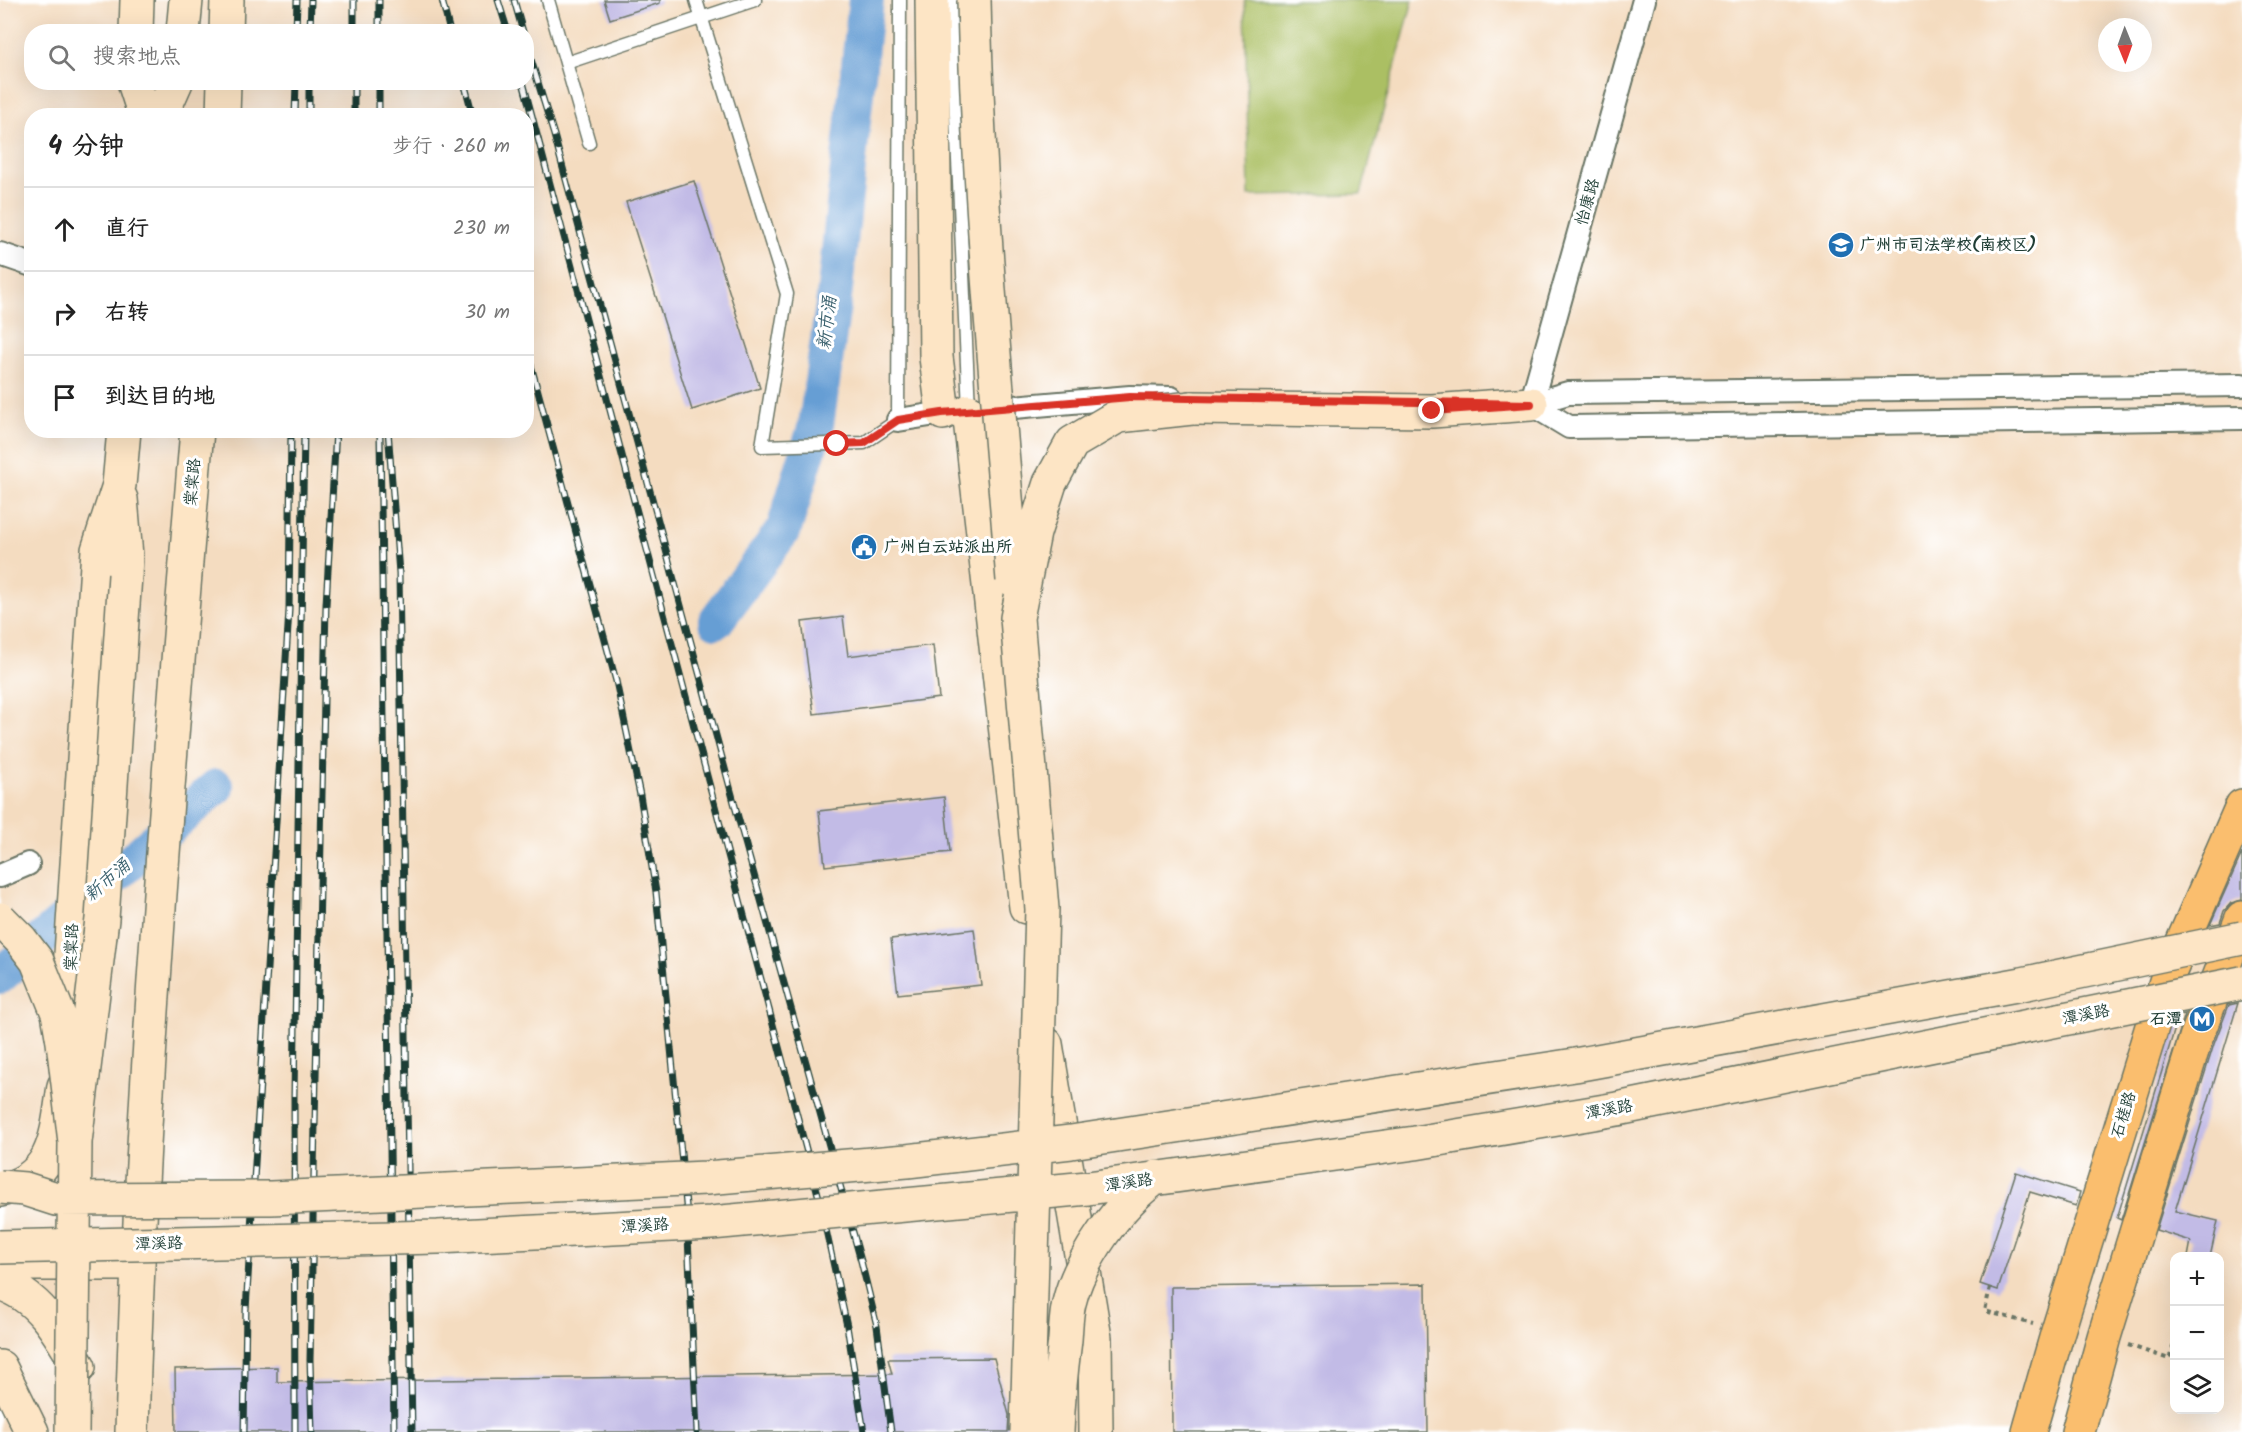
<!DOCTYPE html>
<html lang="zh">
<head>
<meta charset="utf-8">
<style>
	:root { --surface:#fff; --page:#f6f6f6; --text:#222; --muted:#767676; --line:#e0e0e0 }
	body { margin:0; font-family:Kalam,"LXGW WenKai TC",sans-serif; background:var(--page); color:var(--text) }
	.controls { position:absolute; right:18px; bottom:18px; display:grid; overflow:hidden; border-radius:12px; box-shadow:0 6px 24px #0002 }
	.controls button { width:54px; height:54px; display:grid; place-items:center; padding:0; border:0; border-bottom:2px solid var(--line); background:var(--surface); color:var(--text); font:30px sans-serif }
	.compass { position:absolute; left:2098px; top:18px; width:54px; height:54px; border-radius:50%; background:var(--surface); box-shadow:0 6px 24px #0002; rotate:179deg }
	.stop { position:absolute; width:18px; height:18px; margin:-14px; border:4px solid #d93025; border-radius:50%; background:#fff }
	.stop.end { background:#d93025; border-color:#fff; box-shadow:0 2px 6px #0008 }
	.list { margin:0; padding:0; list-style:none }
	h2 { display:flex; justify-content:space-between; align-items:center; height:78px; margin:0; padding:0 24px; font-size:26px }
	h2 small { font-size:20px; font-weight:400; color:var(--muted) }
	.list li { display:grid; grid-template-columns:39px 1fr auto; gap:18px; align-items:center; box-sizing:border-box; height:84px; padding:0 24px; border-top:2px solid var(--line) }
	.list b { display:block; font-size:22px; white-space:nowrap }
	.list em { font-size:20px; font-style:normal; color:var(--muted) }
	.icon { flex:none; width:33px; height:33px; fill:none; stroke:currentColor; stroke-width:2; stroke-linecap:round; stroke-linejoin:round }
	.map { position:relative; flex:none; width:2242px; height:1432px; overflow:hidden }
	.search { position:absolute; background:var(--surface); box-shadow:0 6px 24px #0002; left:24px; top:24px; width:510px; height:66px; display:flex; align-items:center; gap:15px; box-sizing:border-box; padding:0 21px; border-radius:24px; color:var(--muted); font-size:22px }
	.panel { position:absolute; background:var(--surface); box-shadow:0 6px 24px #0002; left:24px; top:108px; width:510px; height:330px; border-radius:24px }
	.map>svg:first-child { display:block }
	.green { fill:#abbf63; stroke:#657e4c; stroke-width:1.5 }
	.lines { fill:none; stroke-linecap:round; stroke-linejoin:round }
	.river { stroke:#669ed4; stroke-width:36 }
	.building { fill:#c2bbe6 }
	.lane-casing { stroke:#6a7565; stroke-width:15 }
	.street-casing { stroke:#6a7565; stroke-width:26 }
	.secondary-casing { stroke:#6a7565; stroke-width:36 }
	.primary-casing { stroke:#6a7565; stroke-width:36 }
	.path { stroke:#6a7565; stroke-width:4; stroke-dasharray:4.5 4.5; stroke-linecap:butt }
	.lane { stroke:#fff; stroke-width:12 }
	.street { stroke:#fff; stroke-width:22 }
	.secondary { stroke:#fde5c5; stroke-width:33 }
	.primary { stroke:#fabe6e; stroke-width:33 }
	.rail-casing { stroke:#1f3d34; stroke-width:7 }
	.rail { stroke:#fff; stroke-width:4.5; stroke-dasharray:14; stroke-linecap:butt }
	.secondary-bridge-casing { stroke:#6a7565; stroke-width:36; stroke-linecap:butt }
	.secondary-bridge { stroke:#fde5c5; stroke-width:33 }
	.route { stroke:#d93025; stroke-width:8 }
	.labels { text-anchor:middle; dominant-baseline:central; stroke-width:6; stroke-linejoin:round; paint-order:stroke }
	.street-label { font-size:16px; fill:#1f3d34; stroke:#fff }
	.poi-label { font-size:16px; font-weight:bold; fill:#1f3d34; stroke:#fff; text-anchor:start }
	.water-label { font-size:18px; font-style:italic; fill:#385f6c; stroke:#fff }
</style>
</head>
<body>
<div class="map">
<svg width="2242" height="1432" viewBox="0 0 2242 1432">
	<rect width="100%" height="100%" fill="#fff"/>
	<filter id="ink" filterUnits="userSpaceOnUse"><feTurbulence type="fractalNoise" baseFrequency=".0167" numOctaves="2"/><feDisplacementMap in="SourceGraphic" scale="12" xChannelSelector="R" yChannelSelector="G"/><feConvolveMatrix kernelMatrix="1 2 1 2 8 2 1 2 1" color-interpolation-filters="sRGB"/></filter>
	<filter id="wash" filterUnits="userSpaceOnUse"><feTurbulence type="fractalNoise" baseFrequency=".008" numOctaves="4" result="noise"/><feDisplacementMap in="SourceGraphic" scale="24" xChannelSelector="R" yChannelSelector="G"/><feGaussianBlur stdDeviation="1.35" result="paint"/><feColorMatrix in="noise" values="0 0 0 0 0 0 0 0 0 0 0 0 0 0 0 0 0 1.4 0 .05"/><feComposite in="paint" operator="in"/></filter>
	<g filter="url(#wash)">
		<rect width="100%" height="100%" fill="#f4dcc0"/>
		<!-- green -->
		<path class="green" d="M 1245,0 L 1413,0 L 1361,194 L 1249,196 Z"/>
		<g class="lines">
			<!-- river -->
			<path class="river" d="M 716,621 L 784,529 L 816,425 L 834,298 L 866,0
				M 0,976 L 216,787"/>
		</g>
		<g id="blocks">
			<!-- building -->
			<path class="building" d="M 604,0 L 660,0 L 660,3 L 610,19 Z
				M 694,181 L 760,388 L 692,410 L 626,202 Z
				M 843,617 L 848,656 L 933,645 L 939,698 L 814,714 L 802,622 Z
				M 944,797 L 950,852 L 825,866 L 819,811 Z
				M 2242,853 L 2242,900 L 2231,903 L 2224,911 L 2220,923 L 2210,925 Z
				M 974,929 L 981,985 L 898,994 L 891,939 Z
				M 2238,1003 L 2175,1211 L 2218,1221 L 2210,1257 L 2188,1257 L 2191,1241 L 2156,1230 L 2214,1044 L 2229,1005 Z
				M 2185,1014 L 2121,1220 L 2117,1218 L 2179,1015 Z
				M 2016,1172 L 2080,1192 L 2076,1206 L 2030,1192 L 1998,1290 L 1980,1284 Z
				M 1426,1284 L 1428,1432 L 1172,1432 L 1171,1287 Z
				M 994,1358 L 1009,1415 L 1008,1432 L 176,1432 L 175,1369 L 277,1367 L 277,1382 L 892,1374 L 888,1359 Z"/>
		</g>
	</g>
	<g filter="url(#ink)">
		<use href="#blocks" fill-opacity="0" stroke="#6a7565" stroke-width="1.5"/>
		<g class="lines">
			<defs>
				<path id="lane" d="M 548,0 L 589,143
					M 696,0 L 787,294 L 762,446 L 864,443 L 898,420 L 900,0
					M 951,0 L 969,410
					M 566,63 L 755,0"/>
				<path id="street" d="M 0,254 L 32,265
					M 1516,403 L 1531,404 L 1568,393 L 2242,385
					M 1531,404 L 1569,427 L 2242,418
					M 1531,404 L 1644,0
					M 898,420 L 943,413 L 1130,397 L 1171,398
					M 0,876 L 28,864"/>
				<path id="secondary" d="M 932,0 L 936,357 L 943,413
					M 136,32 L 137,0
					M 183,32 L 186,0
					M 226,32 L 227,0
					M 134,82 L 145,116
					M 161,116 L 176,82
					M 223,116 L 224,82
					M 1192,408 L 1432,411 L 1531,404
					M 969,411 L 1026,907
					M 121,499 L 126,556 L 125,575
					M 1046,1044 L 1095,1338 L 1096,1432
					M 76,1051 L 70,969 L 98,550 L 119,485 L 124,430
					M 0,1190 C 56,1179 57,1133 64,1086
					M 0,1264 L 137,1264
					M 0,1284 C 39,1295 60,1334 79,1367
					M 0,1367 L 32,1432
					M 132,1432 C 141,1098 169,764 197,430"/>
				<path id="primary" d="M 2029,1432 L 2058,1331 L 2167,978 L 2242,806
					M 2078,1432 L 2104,1337 L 2196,1038 L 2242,918"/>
			</defs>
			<!-- lane casing -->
			<use href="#lane" class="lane-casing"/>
			<!-- street casing -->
			<use href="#street" class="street-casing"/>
			<!-- secondary casing -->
			<use href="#secondary" class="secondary-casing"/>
			<!-- primary casing -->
			<use href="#primary" class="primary-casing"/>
			<!-- path -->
			<path class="path" d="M 1990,1287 L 1985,1311 L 2033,1324
				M 2128,1345 L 2169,1359 L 2174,1344"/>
			<!-- lane -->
			<use href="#lane" class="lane"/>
			<!-- street -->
			<use href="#street" class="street"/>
			<!-- secondary -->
			<use href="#secondary" class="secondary"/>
			<!-- primary -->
			<use href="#primary" class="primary"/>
			<defs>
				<path id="rail" d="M 354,0 L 354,32
					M 442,0 L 450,32
					M 498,0 L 508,32
					M 514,0 L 523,32
					M 296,32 L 297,0
					M 310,32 L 311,0
					M 379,32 L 379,0
					M 526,43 L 554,135 L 738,817 L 861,1261 L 877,1326 L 891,1432
					M 354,82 L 354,116
					M 464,82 L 473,116
					M 523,82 L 819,1198 L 847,1326 L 864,1432
					M 295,116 L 296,82
					M 309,116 L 309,82
					M 379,116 L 379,82
					M 526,347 L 616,681 L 640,795 L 656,892 L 687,1215 L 697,1432
					M 388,430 L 399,573 L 412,1432
					M 380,436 L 394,1432
					M 244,1432 L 246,1310 L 289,610 L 291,430
					M 295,1432 L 294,1097 L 304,430
					M 312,1432 L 310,1360 L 326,605 L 336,430"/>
			</defs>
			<!-- rail casing -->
			<use href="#rail" class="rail-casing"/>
			<!-- rail -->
			<use href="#rail" class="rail"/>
			<defs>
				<path id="secondary-bridge" d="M 974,0 C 978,194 997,387 1013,580
					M 0,919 L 21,940 L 37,961 L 58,1013 L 63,1042 L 75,1142 L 72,1432
					M 75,1142 L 102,919 L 125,575
					M 0,1187 L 25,1189 L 56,1199 L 271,1198 L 706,1178 L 907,1161 L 1071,1142 L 1575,1065 L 2022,984 L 2242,938
					M 0,1247 L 438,1237 L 711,1223 L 1088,1188 L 1415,1143 L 1617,1109 L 2242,983
					M 1027,1432 L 1042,909 L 1017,618 L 1034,533 L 1050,483 L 1072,443 L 1118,416 L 1192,408
					M 1057,1432 C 1058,1401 1061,1371 1065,1340 C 1066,1328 1066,1315 1069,1303 C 1079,1260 1120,1202 1157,1177"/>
			</defs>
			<!-- secondary-bridge casing -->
			<use href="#secondary-bridge" class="secondary-bridge-casing"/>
			<!-- secondary-bridge -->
			<use href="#secondary-bridge" class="secondary-bridge"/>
		</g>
	</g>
	<g class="lines" filter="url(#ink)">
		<!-- route -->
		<path class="route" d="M 837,444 L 864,443 L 898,420 L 942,413 L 1130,397 L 1531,404 L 1432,411"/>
	</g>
	<!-- icons -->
	<defs>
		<symbol id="school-disc" viewBox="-11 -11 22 22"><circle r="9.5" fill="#1f6fb2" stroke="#fff"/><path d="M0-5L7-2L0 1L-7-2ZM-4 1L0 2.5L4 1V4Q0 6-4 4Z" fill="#fff"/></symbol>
		<symbol id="civic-disc" viewBox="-11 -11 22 22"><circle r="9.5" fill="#1f6fb2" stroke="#fff"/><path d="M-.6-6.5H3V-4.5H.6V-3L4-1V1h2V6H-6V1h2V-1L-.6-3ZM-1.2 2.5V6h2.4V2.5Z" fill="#fff"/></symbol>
		<symbol id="metro-disc" viewBox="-11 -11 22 22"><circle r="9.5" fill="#1f6fb2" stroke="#fff"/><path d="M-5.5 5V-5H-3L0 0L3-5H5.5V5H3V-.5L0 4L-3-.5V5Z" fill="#fff"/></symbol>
	</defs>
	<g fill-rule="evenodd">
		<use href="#school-disc" x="1826" y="230" width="30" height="30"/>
		<use href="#civic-disc" x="849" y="532" width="30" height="30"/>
		<use href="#metro-disc" x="2187" y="1004" width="30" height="30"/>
	</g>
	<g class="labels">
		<!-- street labels -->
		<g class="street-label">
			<text transform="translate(1588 202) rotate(-74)">怡康路</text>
			<text transform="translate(193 482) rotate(-85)">棠棠路</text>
			<text transform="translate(72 947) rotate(-88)">棠棠路</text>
			<text transform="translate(2086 1015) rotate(-11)">潭溪路</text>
			<text transform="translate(1609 1110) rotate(-10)">潭溪路</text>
			<text transform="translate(2124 1115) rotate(-73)">石槎路</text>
			<text transform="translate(1129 1183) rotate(-8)">潭溪路</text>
			<text transform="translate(645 1226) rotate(-3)">潭溪路</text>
			<text transform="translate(159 1244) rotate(-1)">潭溪路</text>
		</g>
		<!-- poi labels -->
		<g class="poi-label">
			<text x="1860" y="245">广州市司法学校(南校区)</text>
			<text x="884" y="547">广州白云站派出所</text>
			<text x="2182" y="1019" text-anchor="end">石潭</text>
		</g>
		<!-- water labels -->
		<g class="water-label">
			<text transform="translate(828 323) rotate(-83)">新市涌</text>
			<text transform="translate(108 881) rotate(-41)">新市涌</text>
		</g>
	</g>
</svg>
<div class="controls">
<button>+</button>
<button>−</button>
<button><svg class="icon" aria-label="layers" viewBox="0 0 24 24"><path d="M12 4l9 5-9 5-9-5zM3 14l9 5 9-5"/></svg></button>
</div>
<svg class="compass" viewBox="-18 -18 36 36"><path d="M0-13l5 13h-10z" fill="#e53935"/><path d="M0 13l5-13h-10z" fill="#767676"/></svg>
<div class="stop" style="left:837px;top:444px"></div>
<div class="stop end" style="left:1432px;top:411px"></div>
<div class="search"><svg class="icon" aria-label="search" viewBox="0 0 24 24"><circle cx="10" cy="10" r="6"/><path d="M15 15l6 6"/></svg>搜索地点</div>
<section class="panel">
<h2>4 分钟<small>步行 · 260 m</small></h2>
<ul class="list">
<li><svg class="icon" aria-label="ahead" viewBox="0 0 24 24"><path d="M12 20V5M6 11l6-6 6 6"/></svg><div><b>直行</b></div><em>230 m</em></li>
<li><svg class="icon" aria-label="right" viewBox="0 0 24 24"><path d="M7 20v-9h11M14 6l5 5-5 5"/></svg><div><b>右转</b></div><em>30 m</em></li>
<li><svg class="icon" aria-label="arrive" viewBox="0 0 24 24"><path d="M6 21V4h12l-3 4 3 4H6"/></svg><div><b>到达目的地</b></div></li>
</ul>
</section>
</div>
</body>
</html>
